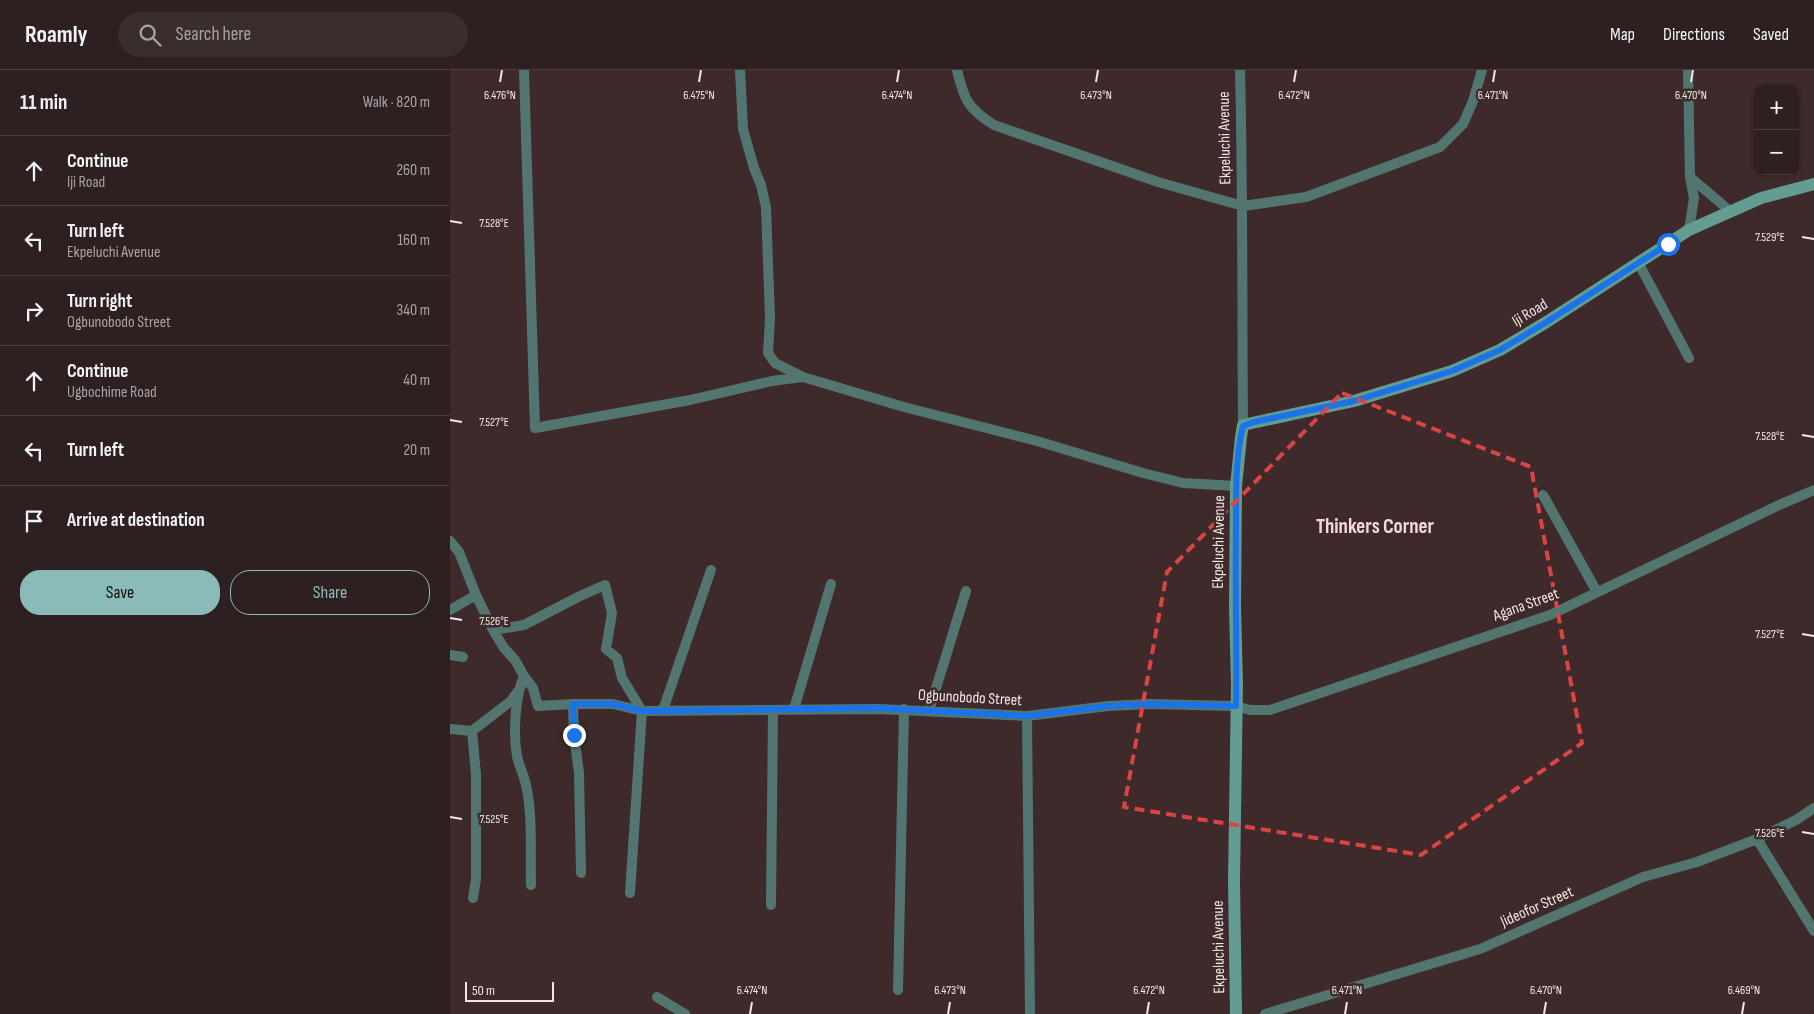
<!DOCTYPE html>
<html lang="en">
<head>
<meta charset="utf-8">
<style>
	:root { --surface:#2e2020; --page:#3a2d2d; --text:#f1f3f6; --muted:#a7a3a5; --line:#493e3e; --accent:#8bbbb9 }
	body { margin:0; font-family:"Sofia Sans Condensed",sans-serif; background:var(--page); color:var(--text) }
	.controls { position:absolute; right:15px; top:15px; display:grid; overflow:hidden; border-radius:10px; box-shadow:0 1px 4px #0004 }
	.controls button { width:45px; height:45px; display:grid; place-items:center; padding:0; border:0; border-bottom:1px solid var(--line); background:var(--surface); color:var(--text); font:25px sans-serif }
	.scale { position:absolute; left:15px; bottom:12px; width:89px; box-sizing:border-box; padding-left:5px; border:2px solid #f3e5e5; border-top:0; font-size:14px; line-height:18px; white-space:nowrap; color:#f3e5e5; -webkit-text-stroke:4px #3e2a2a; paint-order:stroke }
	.stop { position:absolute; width:15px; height:15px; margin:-11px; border:4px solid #1a73e8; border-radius:50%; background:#fff }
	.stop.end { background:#1a73e8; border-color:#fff; box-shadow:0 1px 5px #0008 }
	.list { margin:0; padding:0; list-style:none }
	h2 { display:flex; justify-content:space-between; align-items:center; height:65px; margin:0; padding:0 20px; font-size:21px }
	h2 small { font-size:16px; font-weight:400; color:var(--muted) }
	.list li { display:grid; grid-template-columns:32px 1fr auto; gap:15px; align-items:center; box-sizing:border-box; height:70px; padding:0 20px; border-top:1px solid var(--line) }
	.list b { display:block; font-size:19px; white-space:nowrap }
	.list p { margin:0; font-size:16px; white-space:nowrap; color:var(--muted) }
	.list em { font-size:16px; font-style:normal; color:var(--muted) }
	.actions { display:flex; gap:10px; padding:15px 20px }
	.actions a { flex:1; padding:11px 0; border:1px solid var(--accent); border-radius:20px; text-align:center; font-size:18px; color:var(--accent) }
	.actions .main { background:var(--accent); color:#111 }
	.icon { flex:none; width:28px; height:28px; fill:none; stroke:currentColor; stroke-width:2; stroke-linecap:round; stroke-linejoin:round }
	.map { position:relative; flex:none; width:1364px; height:944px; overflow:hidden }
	header { display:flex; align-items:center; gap:30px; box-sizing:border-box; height:70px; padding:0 25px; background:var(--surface); border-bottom:1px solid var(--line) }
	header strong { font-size:24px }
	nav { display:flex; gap:28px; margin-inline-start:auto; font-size:18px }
	.search { width:350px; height:45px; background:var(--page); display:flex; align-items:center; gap:12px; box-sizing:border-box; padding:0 18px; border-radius:28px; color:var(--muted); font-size:19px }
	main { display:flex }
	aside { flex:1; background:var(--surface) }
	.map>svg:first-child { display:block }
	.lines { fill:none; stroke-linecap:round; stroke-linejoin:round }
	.street { stroke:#52766f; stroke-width:10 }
	.secondary { stroke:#629c92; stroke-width:12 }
	.route { stroke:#1a73e8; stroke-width:6 }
	.marked { fill:none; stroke:#da4444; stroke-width:4; stroke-dasharray:10 6; stroke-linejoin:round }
	.ticks { fill:none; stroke:#f3e5e5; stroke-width:2 }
	.labels { text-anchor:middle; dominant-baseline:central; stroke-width:5; stroke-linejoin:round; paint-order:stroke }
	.street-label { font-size:16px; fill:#f3e5e5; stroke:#3e2a2a }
	.district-label { font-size:21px; font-weight:bold; fill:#f3d8d7; stroke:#3e2a2a }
	.ticks-label { font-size:12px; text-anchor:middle; fill:#f3e5e5; stroke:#3e2a2a; stroke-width:5; stroke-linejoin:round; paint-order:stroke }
</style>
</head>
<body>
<header>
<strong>Roamly</strong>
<div class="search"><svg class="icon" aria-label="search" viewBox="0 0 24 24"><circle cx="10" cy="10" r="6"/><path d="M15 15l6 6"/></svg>Search here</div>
<nav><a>Map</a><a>Directions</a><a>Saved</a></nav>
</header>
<main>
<aside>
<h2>11 min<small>Walk · 820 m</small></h2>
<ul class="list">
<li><svg class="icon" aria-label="ahead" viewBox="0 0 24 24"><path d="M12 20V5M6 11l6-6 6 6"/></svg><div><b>Continue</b><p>Iji Road</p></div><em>260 m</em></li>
<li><svg class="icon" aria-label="left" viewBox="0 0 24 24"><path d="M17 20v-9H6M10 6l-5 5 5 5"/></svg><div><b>Turn left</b><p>Ekpeluchi Avenue</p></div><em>160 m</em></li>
<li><svg class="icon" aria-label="right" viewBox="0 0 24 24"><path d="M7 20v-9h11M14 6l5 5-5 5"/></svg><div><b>Turn right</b><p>Ogbunobodo Street</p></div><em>340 m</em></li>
<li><svg class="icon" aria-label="ahead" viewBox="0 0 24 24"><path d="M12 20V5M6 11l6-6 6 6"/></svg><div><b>Continue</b><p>Ugbochime Road</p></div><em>40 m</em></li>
<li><svg class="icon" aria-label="left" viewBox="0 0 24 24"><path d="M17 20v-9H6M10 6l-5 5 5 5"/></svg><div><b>Turn left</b></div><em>20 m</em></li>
<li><svg class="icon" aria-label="arrive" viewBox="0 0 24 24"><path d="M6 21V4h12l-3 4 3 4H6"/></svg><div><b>Arrive at destination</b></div></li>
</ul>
<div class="actions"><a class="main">Save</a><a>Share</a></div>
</aside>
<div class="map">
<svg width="1364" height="944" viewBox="0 0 1364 944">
	<rect width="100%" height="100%" fill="#3e2a2a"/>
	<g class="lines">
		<!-- street -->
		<path class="street" d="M 74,0 L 85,358 L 240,330 L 322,311 L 352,307
			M 290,0 L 293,59 L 304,98 L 311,115 L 316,137 L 320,249 L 318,283 L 325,293 L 353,307 L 454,337 L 587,371 L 693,403 L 733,413 L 786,416
			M 507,0 C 514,29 517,38 544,55 L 708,112 L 793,136 L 856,127 L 990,77 L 1013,54 L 1023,31 L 1032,0
			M 790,0 C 793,119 792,237 793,355
			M 1238,0 L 1240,107 L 1244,128 L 1239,160
			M 1240,107 L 1280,141
			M 1189,194 L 1239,288
			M 1093,425 L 1147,522
			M 0,471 L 9,482 L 26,525 L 43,560 L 54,578 L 65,590 L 74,606 L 83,618 L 88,636 L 123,634 L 163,634 L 192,641 L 428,639 L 577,646 L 658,636 L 699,634 L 786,636 L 800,640 L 820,640 L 1100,545 L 1327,436 L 1364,420
			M 0,540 L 26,525
			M 43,560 L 74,555 L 130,526 L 155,515 L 162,543 L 156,579 L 167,588 L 172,608 L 192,641 L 180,823
			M 0,585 L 13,587
			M 74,606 C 65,626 63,664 67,686 C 69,696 74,705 76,715 C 83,746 80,783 81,815
			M 123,634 L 124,665 L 129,703 L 131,803
			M 344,639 L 381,514
			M 213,640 L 261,500
			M 479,641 L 516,521
			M 577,646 L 580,944
			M 0,659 L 22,661
			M 22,661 L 26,705 L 26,809 L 23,828
			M 22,661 L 61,631 L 68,621
			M 1307,769 L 1364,861
			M 321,835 L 323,641
			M 448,920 L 454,639
			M 207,927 L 235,944
			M 815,944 L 1030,879 L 1193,807 L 1247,792 L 1307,769 L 1346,750 L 1364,738"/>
		<!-- secondary -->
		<path class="secondary" d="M 786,944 L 784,811 L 787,614 L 785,537 L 786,416 L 791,367 L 793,355 L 904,331 L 1002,301 L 1050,280 L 1095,253 L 1239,160 L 1311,128 L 1364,114"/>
	</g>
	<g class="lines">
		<!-- route -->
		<path class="route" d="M 124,665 L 123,634 L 163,634 L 192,641 L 428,638 L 577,646 L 658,636 L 699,634 L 786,636 C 787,577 785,518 786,459 C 786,425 785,389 793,356 L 804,352 L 904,331 L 1002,301 L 1050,280 L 1095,253 L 1218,174"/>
	</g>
	<!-- marked area -->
	<path class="marked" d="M 892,323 L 1081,397 L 1132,673 L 971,785 L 674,737 L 717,502 Z"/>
	<!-- ticks -->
	<path class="ticks" d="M 50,12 L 52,0M 249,12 L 251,0M 447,12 L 449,0M 646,12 L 648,0M 844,12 L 846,0M 1043,12 L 1045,0M 1241,12 L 1243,0M 0,151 L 12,153M 1352,167 L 1364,169M 0,350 L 12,352M 1352,365 L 1364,367M 0,548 L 12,550M 1352,564 L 1364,566M 0,747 L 12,749M 1352,762 L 1364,764M 300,944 L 302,932M 498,944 L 500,932M 697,944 L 699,932M 895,944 L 897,932M 1094,944 L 1096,932M 1292,944 L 1294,932"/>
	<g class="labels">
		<!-- street labels -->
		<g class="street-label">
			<text transform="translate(775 68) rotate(-91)">Ekpeluchi Avenue</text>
			<text transform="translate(1080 243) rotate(-31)">Iji Road</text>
			<text transform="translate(769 472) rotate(-89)">Ekpeluchi Avenue</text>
			<text transform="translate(1076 535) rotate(-20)">Agana Street</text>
			<text transform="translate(520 628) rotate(3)">Ogbunobodo Street</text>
			<text transform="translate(1087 837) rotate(-24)">Jideofor Street</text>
			<text transform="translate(769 877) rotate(-91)">Ekpeluchi Avenue</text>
		</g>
		<!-- district labels -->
		<g class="district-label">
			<text x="925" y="456">Thinkers Corner</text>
		</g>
	</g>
	<g class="ticks-label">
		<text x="50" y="29">6.476°N</text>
		<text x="249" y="29">6.475°N</text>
		<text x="447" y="29">6.474°N</text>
		<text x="646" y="29">6.473°N</text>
		<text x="844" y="29">6.472°N</text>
		<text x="1043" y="29">6.471°N</text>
		<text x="1241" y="29">6.470°N</text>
		<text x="44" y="157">7.528°E</text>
		<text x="1320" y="171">7.529°E</text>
		<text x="44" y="356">7.527°E</text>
		<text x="1320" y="370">7.528°E</text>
		<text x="44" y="555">7.526°E</text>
		<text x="1320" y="568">7.527°E</text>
		<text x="44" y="753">7.525°E</text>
		<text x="1320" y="767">7.526°E</text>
		<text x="302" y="924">6.474°N</text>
		<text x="500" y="924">6.473°N</text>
		<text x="699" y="924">6.472°N</text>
		<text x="897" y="924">6.471°N</text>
		<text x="1096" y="924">6.470°N</text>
		<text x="1294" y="924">6.469°N</text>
	</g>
</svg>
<div class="controls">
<button>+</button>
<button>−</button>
</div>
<div class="scale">50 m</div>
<div class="stop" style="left:1218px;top:174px"></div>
<div class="stop end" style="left:124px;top:665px"></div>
</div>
</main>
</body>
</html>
